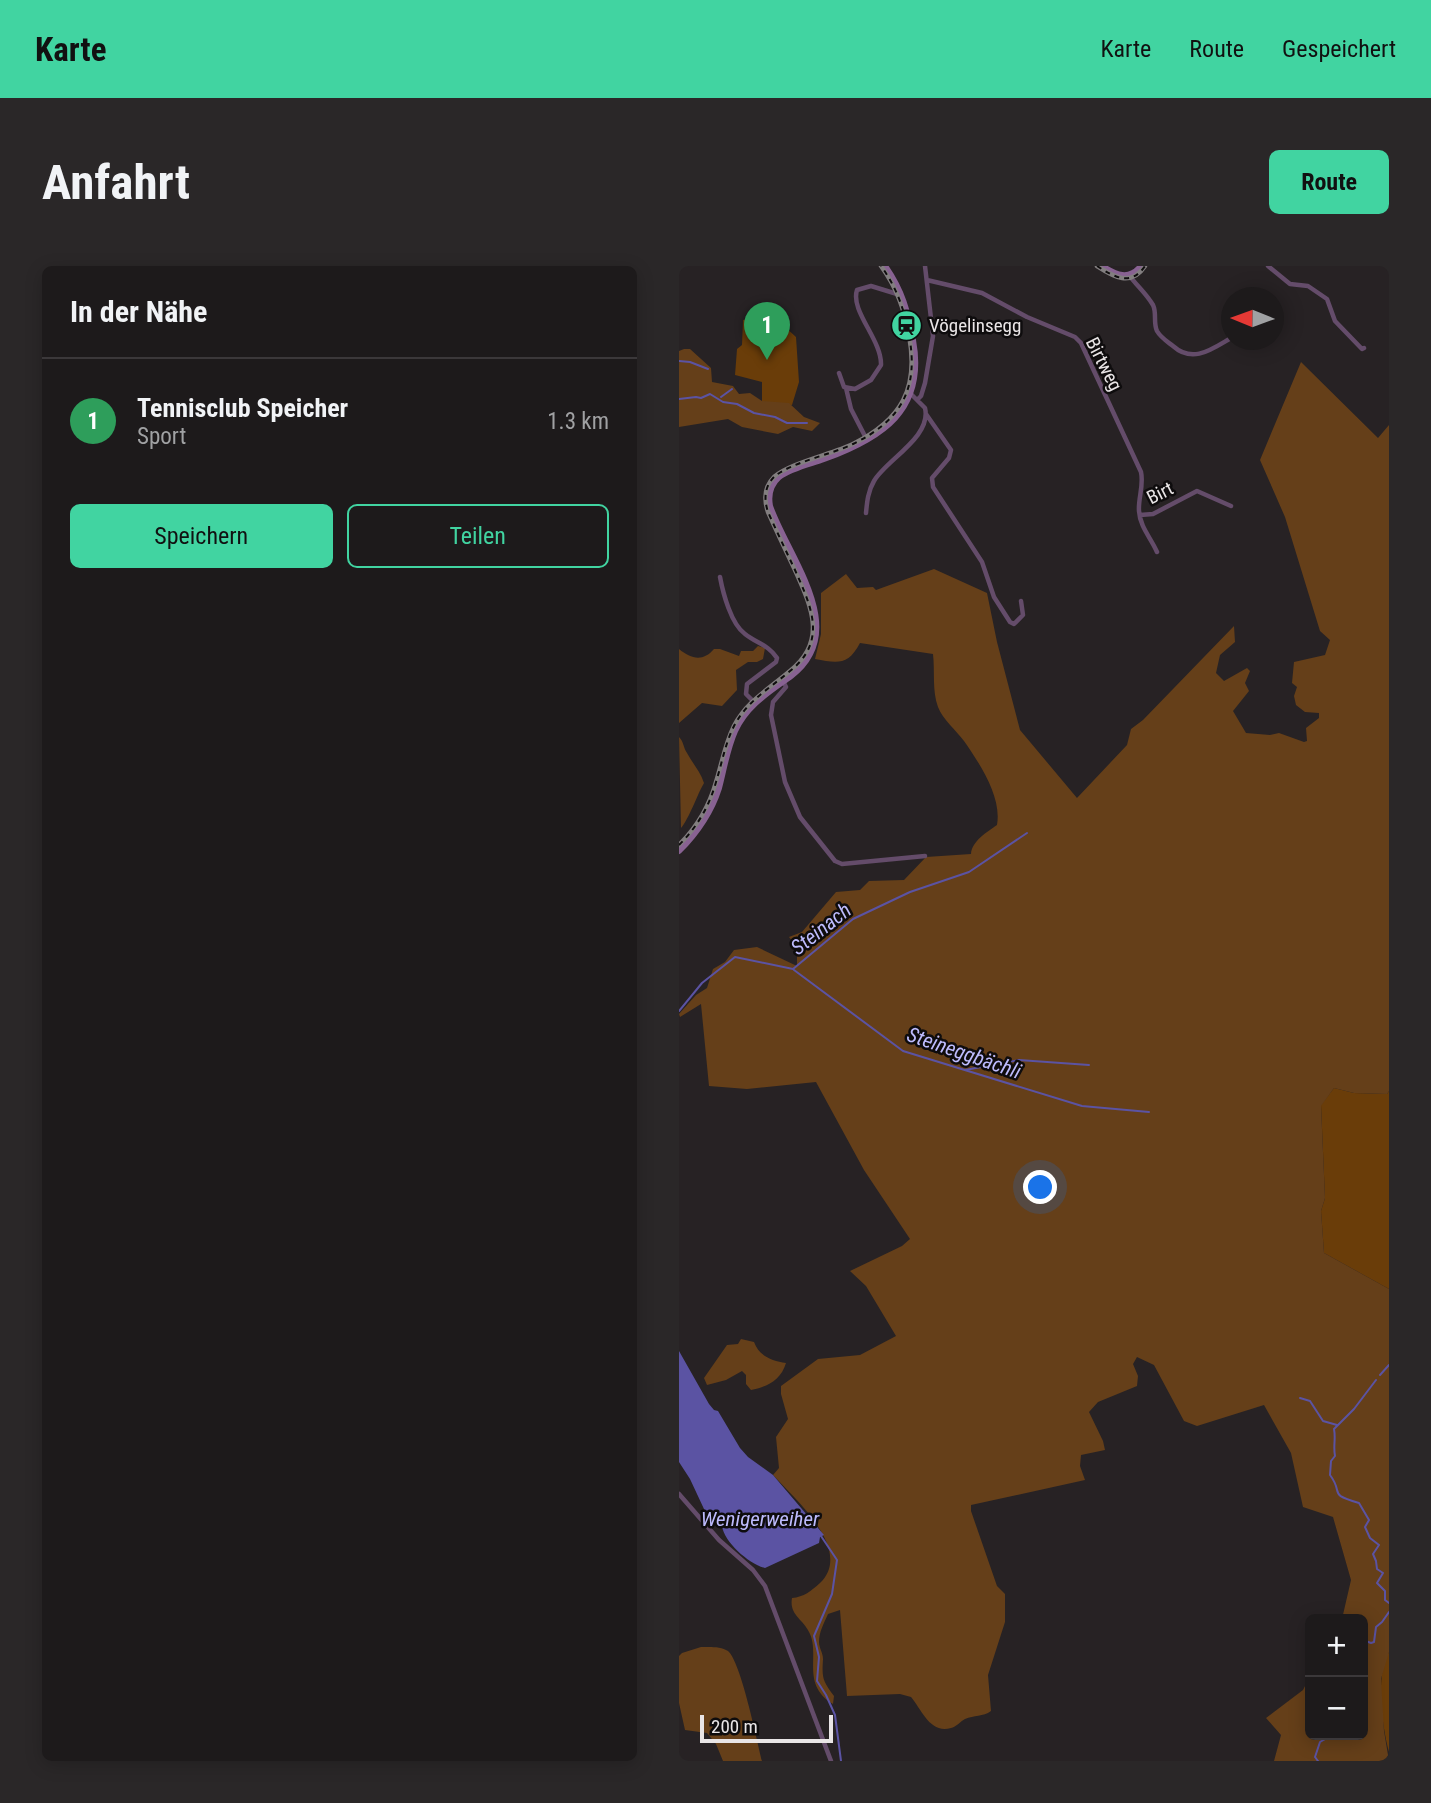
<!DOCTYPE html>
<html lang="de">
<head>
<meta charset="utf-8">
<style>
	:root { --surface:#1d1a1b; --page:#2a2728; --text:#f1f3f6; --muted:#a0a1a3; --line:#3b383a; --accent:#41d4a1 }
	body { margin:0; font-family:"Roboto Condensed",sans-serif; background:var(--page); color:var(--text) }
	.controls { position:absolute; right:21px; bottom:21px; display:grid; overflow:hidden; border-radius:10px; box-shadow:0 4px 18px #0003 }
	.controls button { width:63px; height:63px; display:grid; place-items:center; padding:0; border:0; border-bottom:2px solid var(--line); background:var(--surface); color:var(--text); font:35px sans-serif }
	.compass { position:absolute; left:542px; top:21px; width:63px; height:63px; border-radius:50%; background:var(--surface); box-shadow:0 4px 18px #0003; rotate:271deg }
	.scale { position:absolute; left:21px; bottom:18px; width:133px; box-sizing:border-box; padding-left:7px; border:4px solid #e9e5e6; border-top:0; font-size:19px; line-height:24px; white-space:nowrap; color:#e9e5e6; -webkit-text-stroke:5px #0e0c0d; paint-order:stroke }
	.you { position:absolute; left:362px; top:922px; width:24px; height:24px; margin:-18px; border:5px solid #fff; border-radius:50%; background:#1a73e8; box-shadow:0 0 0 10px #1a73e833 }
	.badge { display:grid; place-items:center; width:46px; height:46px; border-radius:50%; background:var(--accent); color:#fff; font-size:23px; font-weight:700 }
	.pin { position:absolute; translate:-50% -58px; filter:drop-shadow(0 2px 4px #0008) }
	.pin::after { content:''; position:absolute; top:37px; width:24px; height:21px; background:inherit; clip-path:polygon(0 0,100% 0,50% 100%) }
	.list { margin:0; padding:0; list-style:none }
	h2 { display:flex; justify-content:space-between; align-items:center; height:91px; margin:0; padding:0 28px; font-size:30px }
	h2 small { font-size:23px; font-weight:400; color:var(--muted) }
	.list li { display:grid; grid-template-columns:46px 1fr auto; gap:21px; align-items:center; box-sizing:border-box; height:126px; padding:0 28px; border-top:2px solid var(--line) }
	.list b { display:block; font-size:26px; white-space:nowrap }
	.list p { margin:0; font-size:23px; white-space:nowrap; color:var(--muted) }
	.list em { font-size:23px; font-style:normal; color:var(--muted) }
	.actions { display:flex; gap:14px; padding:21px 28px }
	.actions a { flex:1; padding:16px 0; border:2px solid var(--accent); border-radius:10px; text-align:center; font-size:24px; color:var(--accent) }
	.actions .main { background:var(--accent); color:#111 }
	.map { position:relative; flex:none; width:710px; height:1495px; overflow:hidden; border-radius:10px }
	header { display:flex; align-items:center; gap:42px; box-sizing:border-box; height:98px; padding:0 35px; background:var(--accent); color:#111 }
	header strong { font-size:33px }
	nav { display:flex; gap:38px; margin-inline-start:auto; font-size:24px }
	.intro { display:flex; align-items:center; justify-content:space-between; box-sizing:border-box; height:168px; padding:0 42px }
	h1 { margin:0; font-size:49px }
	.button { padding:18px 32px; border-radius:10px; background:var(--accent); color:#111; font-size:24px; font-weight:700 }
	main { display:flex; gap:42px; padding:0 42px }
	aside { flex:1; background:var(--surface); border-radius:10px; box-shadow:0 4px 18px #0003 }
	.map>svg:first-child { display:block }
	.green { fill:#6a3d09 }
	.forest { fill:#653f19 }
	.water { fill:#5b53a3 }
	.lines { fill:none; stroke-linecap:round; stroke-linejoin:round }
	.stream { stroke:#5b53a3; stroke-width:2 }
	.street { stroke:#644c6a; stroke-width:4.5 }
	.secondary { stroke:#886292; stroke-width:6 }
	.rail-casing { stroke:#827e7f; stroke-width:4.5 }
	.rail { stroke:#0e0c0d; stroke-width:2; stroke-dasharray:5; stroke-linecap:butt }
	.labels { text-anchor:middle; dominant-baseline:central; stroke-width:5; stroke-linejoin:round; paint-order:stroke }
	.poi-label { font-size:19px; fill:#e9e5e6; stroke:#0e0c0d; text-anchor:start }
	.street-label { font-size:19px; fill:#e9e5e6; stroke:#0e0c0d }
	.water-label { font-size:21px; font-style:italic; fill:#bdbbfd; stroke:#0e0c0d }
</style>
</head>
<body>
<header>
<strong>Karte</strong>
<nav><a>Karte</a><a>Route</a><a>Gespeichert</a></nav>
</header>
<div class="intro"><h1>Anfahrt</h1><a class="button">Route</a></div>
<main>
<aside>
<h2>In der Nähe<small></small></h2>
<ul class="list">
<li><span class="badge" style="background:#2e9e5b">1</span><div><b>Tennisclub Speicher</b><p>Sport</p></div><em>1.3 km</em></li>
</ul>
<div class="actions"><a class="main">Speichern</a><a>Teilen</a></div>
</aside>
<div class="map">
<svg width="710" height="1495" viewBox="0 0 710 1495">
	<rect width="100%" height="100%" fill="#272224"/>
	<!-- green -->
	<path class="green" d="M 93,49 L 117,71 L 120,116 L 113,139 L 83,136 L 83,116 L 56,109 L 58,83 L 63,79 L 64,54 Z
		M 655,822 L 675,827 L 708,828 L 710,825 L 710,1023 L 645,987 L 642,945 L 646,932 L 642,839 Z
		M 710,1386 L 710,1486 C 703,1460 696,1409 710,1386 Z"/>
	<!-- forest -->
	<path class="forest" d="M 5,83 L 11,83 L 32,102 L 33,116 L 54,120 L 60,128 L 71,127 L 83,135 L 110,137 L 125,151 L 141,157 L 133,165 L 114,161 L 99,168 L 63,161 L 49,153 L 0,161 L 0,85 Z
		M 622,96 L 699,172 L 710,159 L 710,825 L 708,828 L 675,827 L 655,822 L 642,840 L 646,932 L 642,945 L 645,987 L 710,1023 L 710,1386 L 702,1413 L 705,1465 L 710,1495 L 595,1495 L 602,1469 L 587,1452 L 624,1424 L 631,1410 L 631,1469 L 684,1469 L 684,1353 L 663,1353 L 672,1314 L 654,1251 L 624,1241 L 612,1187 L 585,1139 L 518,1160 L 505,1155 L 475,1099 L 458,1091 L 454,1098 L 459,1110 L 458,1120 L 419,1136 L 410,1146 L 424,1175 L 426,1184 L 402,1189 L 401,1200 L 406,1214 L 292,1239 L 292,1245 L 318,1320 L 326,1328 L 326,1356 L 309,1409 L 312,1445 C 304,1451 295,1449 286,1453 C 282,1455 277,1461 272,1462 C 251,1468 243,1444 232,1431 L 221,1428 L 168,1430 L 161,1344 L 149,1348 C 145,1357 140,1366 140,1376 C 140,1382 144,1387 144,1393 C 143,1412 143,1414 155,1430 L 154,1438 C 121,1418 142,1388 130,1366 C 124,1353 110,1349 113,1332 C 125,1331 132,1325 141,1317 C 175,1284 116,1233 94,1209 L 100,1202 L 97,1171 L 109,1153 L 102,1128 L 102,1120 L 139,1093 L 181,1089 L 217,1070 L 187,1020 L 171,1005 L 223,980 L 231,973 L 185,904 L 137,816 L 68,823 L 30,820 L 22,738 L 1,751 L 0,748 L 17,729 L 28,722 L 34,703 L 46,696 L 55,684 L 78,681 L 118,700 L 118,681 L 110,671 L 123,666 L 157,626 L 181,624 L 190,615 L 225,614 L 247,591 L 292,588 C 293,575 308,566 318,559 C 323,531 301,498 285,475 C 277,464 264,454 259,441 C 253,425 256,405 254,388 L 181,377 C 169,400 158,397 136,393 L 142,368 L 142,327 L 167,308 L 178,322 L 194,321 L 197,324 L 255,303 L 308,327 L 318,376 L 341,464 L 398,532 L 448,479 L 452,463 L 464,454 L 555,360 L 556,376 L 541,389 L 537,407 L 545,415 L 568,402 L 571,405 L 566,417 L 570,425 L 554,445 L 567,467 L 591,469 L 600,467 L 625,476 L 628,475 L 627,462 L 640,452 L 640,447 L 626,446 L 617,439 L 615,430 L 618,421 L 613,417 L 615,396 L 646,389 L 651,374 L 641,365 L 606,251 L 581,194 Z
		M 79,380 L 86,382 L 84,393 L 78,396 L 69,396 L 57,404 L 58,424 L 43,440 L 23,437 L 0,457 L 0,383 C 12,393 24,396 35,383 L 41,383 L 60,390 L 62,385 L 74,385 Z
		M 0,471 C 5,476 4,481 8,487 C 14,498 21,505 25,517 C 18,529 10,553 2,562 Z
		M 62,1073 L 75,1076 C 80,1090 93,1095 107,1097 C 102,1114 88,1121 72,1124 L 67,1118 L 67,1109 L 63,1105 L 47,1114 L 28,1119 L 25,1112 L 48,1079 L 59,1078 Z
		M 22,1381 C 30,1381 42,1380 49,1385 C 62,1396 78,1475 83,1495 L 44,1495 L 37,1478 L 28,1467 L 6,1464 L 0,1437 L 0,1390 L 3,1387 Z"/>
	<!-- water -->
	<path class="water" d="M 0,1085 L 30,1138 L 35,1144 L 39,1145 L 61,1182 L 69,1191 L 94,1209 L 145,1269 L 141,1271 L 140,1277 L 86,1302 C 70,1298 45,1276 43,1260 L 34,1255 L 25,1243 L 11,1213 L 0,1196 Z"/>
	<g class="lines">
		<!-- stream -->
		<path class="stream" d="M 0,95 L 11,96 L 29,103
			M 42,131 L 53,123
			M 0,133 L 17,131 L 22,132 L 31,128 L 44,136 L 58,138 L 75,147 L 96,151 L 108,157 L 128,157
			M 115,704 L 224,785 L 403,840 L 470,846
			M 0,745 L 23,717 L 56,691 L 114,703 L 174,653 L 231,626 L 290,606 L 348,567
			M 286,804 L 340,794 L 410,799
			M 701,1109 L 710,1099
			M 697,1114 L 675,1143 L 655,1163 C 657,1173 654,1180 656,1190 L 652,1195 L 651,1209 C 666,1229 647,1227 680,1237 L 690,1254 L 686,1261 L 691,1272 L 700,1279 L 694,1288 L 697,1295 L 698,1303 L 704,1307 L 698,1317 L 706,1325 L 706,1334 L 710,1337
			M 621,1132 L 631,1135 L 644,1155 L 658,1159
			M 142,1270 L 158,1294 L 153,1328 L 135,1370 L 140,1391 L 138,1415 L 147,1429 L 156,1449 L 162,1495
			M 684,1374 L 692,1377 L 695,1376 L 697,1361 L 703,1356 L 710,1346
			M 639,1495 L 636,1491 L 641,1476 L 648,1472 L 648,1469"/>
		<!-- street -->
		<path class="street" d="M 589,0 L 611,18 L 629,20 L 648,33 L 656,55 L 683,83 L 685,82
			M 450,9 C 457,19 467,27 474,39 C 478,47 474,57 478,65 C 482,72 489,76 494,80 C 514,98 533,83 552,72
			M 248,14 L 303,27 L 348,51 L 396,71 L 402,77 L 462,206 C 465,220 459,232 460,245 C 461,261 472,272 478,286
			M 561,30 L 561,32
			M 160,107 L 165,121 L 176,123 L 192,114 L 202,99 C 203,74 171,45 178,24 L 192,20 L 218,28 L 221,26
			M 167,122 L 172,143 L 188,174
			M 239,133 L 242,130 L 246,117 L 254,70 L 246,0
			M 247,148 L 272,184 L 270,192 L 253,212 L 254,221 L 303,296 L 315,331 L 331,356 L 335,358 L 344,349 L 342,335
			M 187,247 C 188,236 189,225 195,215 C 207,194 253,171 246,142 L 232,128
			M 461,249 L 474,248 L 518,225 L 552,240
			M 41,311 C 44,327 52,358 66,368 C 77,377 90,379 98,392 L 97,396 L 68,418 L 67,428 L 76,437
			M 104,415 L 107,421 L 94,436 L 92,449 L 106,516 L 121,551 L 156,595 L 163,598 L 246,590
			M 0,1228 L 40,1274 L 74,1304 L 86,1320 L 152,1495"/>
		<!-- secondary -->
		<path class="secondary" d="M 423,0 C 437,9 450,15 462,0
			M 0,585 C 18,567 32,547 40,522 C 45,503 48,483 56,465 C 68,439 90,426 112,410 C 172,364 109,292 91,240 C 89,229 91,219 100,211 C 112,202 131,198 145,193 C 203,172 247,144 234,74 C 229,46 223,24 206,0"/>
		<defs>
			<path id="rail" d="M 418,0 C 435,11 452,21 466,0
				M 0,579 C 18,561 30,541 37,516 C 43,497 46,478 55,460 C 68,435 90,423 111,405 C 149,375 132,340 116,304 C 107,285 98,266 89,246 C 85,234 85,221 95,211 C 110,197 154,188 174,178 C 223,154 240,122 230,69 C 225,43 218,22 202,0"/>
		</defs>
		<!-- rail casing -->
		<use href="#rail" class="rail-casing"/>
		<!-- rail -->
		<use href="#rail" class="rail"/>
	</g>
	<!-- icons -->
	<defs>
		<symbol id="station-disc" viewBox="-11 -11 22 22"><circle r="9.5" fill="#41d4a1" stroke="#0e0c0d"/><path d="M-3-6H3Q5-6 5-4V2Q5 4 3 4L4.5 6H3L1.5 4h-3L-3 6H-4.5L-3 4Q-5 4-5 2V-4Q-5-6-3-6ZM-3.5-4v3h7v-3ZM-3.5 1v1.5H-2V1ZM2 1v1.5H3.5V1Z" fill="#111"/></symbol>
	</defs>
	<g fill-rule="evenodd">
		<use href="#station-disc" x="210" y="42" width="35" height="35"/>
	</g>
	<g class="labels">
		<!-- poi labels -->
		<g class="poi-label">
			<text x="250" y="59">Vögelinsegg</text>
		</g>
		<!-- street labels -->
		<g class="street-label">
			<text transform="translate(425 98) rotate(63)">Birtweg</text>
			<text transform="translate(481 227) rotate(-27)">Birt</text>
		</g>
		<!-- water labels -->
		<g class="water-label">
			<text transform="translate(142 663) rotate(-38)">Steinach</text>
			<text transform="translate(285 787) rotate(19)">Steineggbächli</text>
			<text x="81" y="1253">Wenigerweiher</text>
		</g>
	</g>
</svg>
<div class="controls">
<button>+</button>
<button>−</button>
</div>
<svg class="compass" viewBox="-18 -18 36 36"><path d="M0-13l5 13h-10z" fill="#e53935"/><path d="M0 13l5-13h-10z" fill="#a0a1a3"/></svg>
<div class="scale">200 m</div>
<div class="you"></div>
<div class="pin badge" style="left:88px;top:94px;background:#2e9e5b">1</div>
</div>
</main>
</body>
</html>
